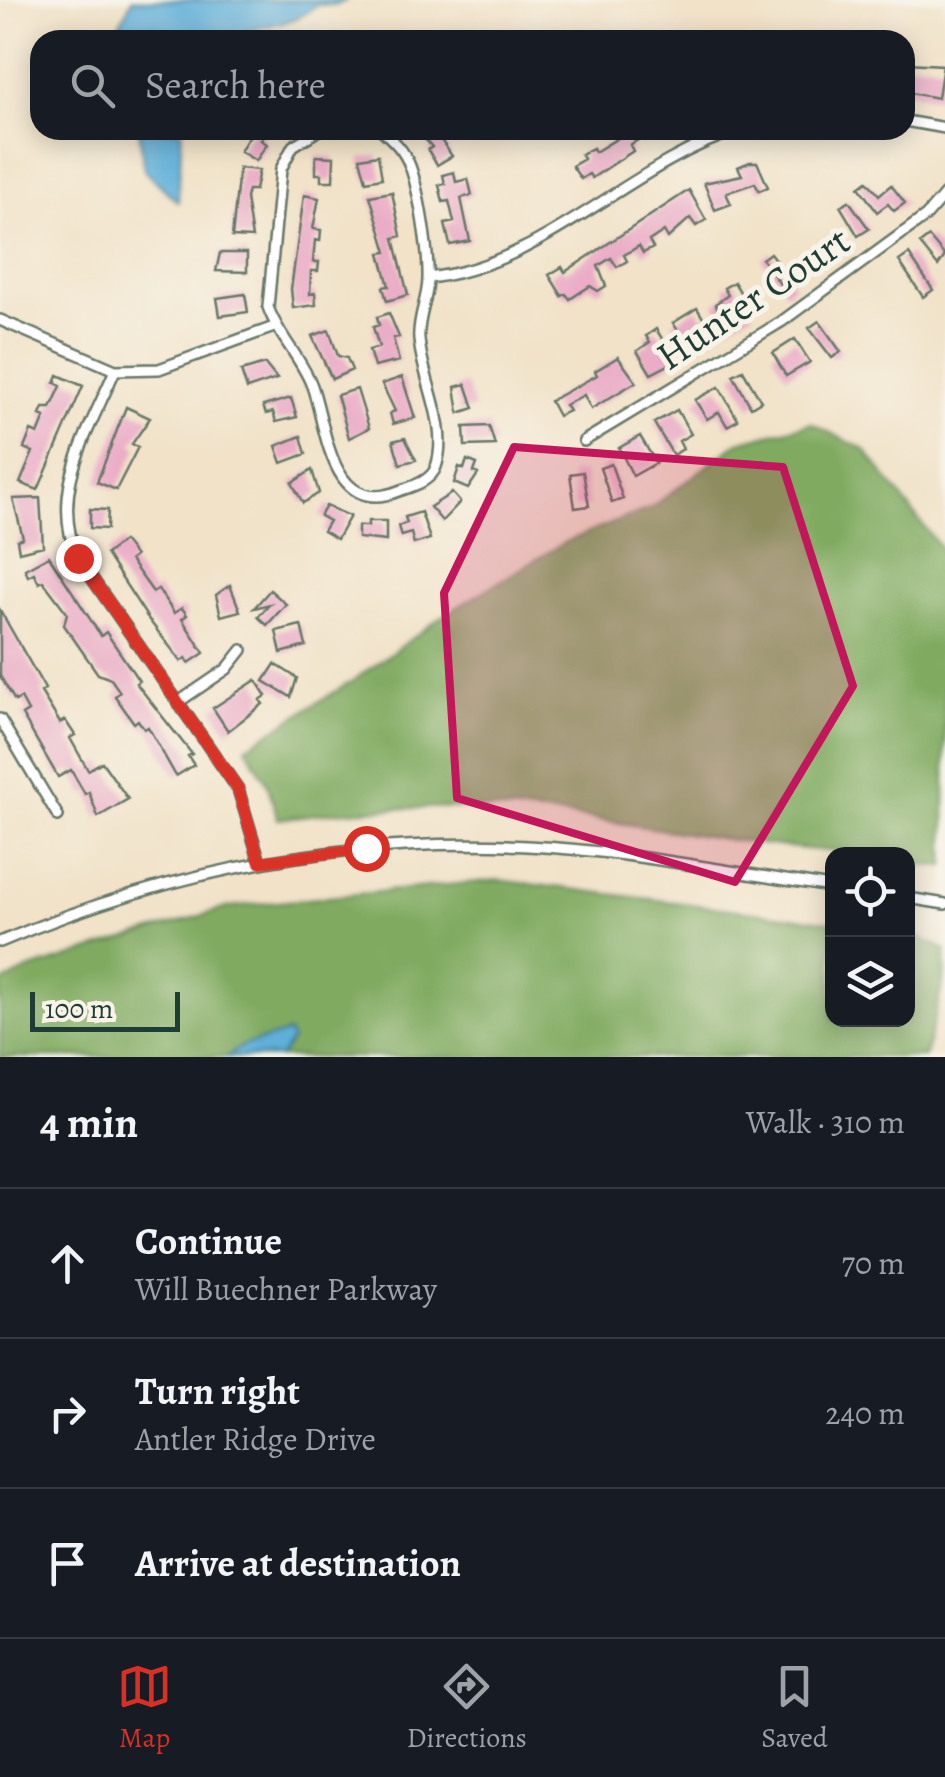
<!DOCTYPE html>
<html lang="en">
<head>
<meta charset="utf-8">
<style>
	:root { --surface:#171b24; --page:#242831; --text:#f1f3f6; --muted:#9ea1a6; --line:#363941; --accent:#d93025 }
	body { margin:0; font-family:Alegreya,serif; background:var(--page); color:var(--text) }
	.controls { position:absolute; right:30px; bottom:30px; display:grid; overflow:hidden; border-radius:20px; box-shadow:0 5px 25px #0003 }
	.controls button { width:90px; height:90px; display:grid; place-items:center; padding:0; border:0; border-bottom:2px solid var(--line); background:var(--surface); color:var(--text); font:50px sans-serif }
	.scale { position:absolute; left:30px; bottom:25px; width:150px; box-sizing:border-box; padding-left:10px; border:5px solid #1f3d34; border-top:0; font-size:28px; line-height:35px; white-space:nowrap; color:#1f3d34; -webkit-text-stroke:8px #f7f3e8; paint-order:stroke }
	.stop { position:absolute; width:30px; height:30px; margin:-22px; border:8px solid #d93025; border-radius:50%; background:#fff }
	.stop.end { background:#d93025; border-color:#fff; box-shadow:0 2px 10px #0008 }
	.list { margin:0; padding:0; list-style:none }
	h2 { display:flex; justify-content:space-between; align-items:center; height:130px; margin:0; padding:0 40px; font-size:42px }
	h2 small { font-size:32px; font-weight:400; color:var(--muted) }
	.list li { display:grid; grid-template-columns:65px 1fr auto; gap:30px; align-items:center; box-sizing:border-box; height:150px; padding:0 40px; border-top:2px solid var(--line) }
	.list b { display:block; font-size:38px; white-space:nowrap }
	.list p { margin:0; font-size:32px; white-space:nowrap; color:var(--muted) }
	.list em { font-size:32px; font-style:normal; color:var(--muted) }
	.icon { flex:none; width:55px; height:55px; fill:none; stroke:currentColor; stroke-width:2; stroke-linecap:round; stroke-linejoin:round }
	.map { position:relative; flex:none; width:945px; height:1057px; overflow:hidden }
	.search { position:absolute; background:var(--surface); box-shadow:0 5px 25px #0003; left:30px; right:30px; top:30px; height:110px; display:flex; align-items:center; gap:25px; box-sizing:border-box; padding:0 35px; border-radius:30px; color:var(--muted); font-size:38px }
	.sheet { height:580px; background:var(--surface) }
	nav { display:flex; justify-content:space-around; align-items:center; box-sizing:border-box; height:140px; border-top:2px solid var(--line); background:var(--surface); font-size:28px; color:var(--muted) }
	nav a { display:grid; justify-items:center; gap:5px }
	nav .on { color:var(--accent) }
	.map>svg:first-child { display:block }
	.forest { fill:#80aa61; stroke:#50744a; stroke-width:2.5 }
	.water { fill:#5eafd9; stroke:#3e7686; stroke-width:2.5 }
	.building { fill:#eaacc6 }
	.lines { fill:none; stroke-linecap:round; stroke-linejoin:round }
	.minor-casing { stroke:#687768; stroke-width:14 }
	.minor { stroke:#fff; stroke-width:9 }
	.route { stroke:#d93025; stroke-width:12 }
	.marked { fill:#c2185b; fill-opacity:0.2; stroke:#c2185b; stroke-width:8; stroke-linejoin:round }
	.labels { text-anchor:middle; dominant-baseline:central; stroke-width:10; stroke-linejoin:round; paint-order:stroke }
	.street-label { font-size:40px; fill:#1f3d34; stroke:#f7f3e8 }
</style>
</head>
<body>
<div class="map">
<svg width="945" height="1057" viewBox="0 0 945 1057">
	<rect width="100%" height="100%" fill="#f7f3e8"/>
	<filter id="ink" filterUnits="userSpaceOnUse"><feTurbulence type="fractalNoise" baseFrequency=".01" numOctaves="2"/><feDisplacementMap in="SourceGraphic" scale="20" xChannelSelector="R" yChannelSelector="G"/><feConvolveMatrix kernelMatrix="1 2 1 2 8 2 1 2 1" color-interpolation-filters="sRGB"/></filter>
	<filter id="wash" filterUnits="userSpaceOnUse"><feTurbulence type="fractalNoise" baseFrequency=".0048" numOctaves="4" result="noise"/><feDisplacementMap in="SourceGraphic" scale="40" xChannelSelector="R" yChannelSelector="G"/><feGaussianBlur stdDeviation="2.25" result="paint"/><feColorMatrix in="noise" values="0 0 0 0 0 0 0 0 0 0 0 0 0 0 0 0 0 1.4 0 .05"/><feComposite in="paint" operator="in"/></filter>
	<g filter="url(#wash)">
		<rect width="100%" height="100%" fill="#f1e2c8"/>
		<!-- forest -->
		<path class="forest" d="M 811,423 L 865,450 L 945,554 L 945,866 L 908,865 L 908,854 C 811,854 715,838 620,823 C 509,805 389,802 278,819 L 267,783 L 246,747 L 354,680 L 443,616 L 565,542 L 651,508 L 739,442 Z
			M 498,880 L 832,922 L 832,1019 L 908,1019 L 908,931 L 945,950 L 945,973 L 925,1057 L 0,1057 L 0,984 L 28,970 L 229,907 Z"/>
		<!-- water -->
		<path class="water" d="M 132,0 L 346,0 L 337,5 L 316,5 C 295,28 255,22 230,40 L 118,40 L 116,31 Z
			M 139,130 L 182,130 L 178,202 L 144,170 Z
			M 288,1033 L 292,1040 L 280,1057 L 226,1057 L 244,1045 Z"/>
		<g id="blocks">
			<!-- building -->
			<path class="building" d="M 906,63 L 943,65 L 938,98 L 905,92 Z
				M 253,130 L 267,130 L 261,140 L 267,144 L 256,161 L 240,151 Z
				M 417,130 L 434,130 L 452,156 L 437,165 L 428,150 L 432,147 Z
				M 631,130 L 638,140 L 630,145 L 633,151 L 592,178 L 589,174 L 581,179 L 572,166 L 584,159 L 581,154 L 593,148 L 595,152 Z
				M 378,155 L 382,178 L 366,181 L 360,158 Z
				M 316,156 L 334,157 L 333,181 L 321,181 L 321,174 L 316,174 Z
				M 750,162 L 757,162 L 768,187 L 759,191 L 755,183 L 726,193 L 731,204 L 715,210 L 704,183 L 742,175 L 738,167 Z
				M 239,168 L 259,170 L 255,190 L 248,190 L 246,198 L 252,238 L 232,237 Z
				M 454,172 L 456,182 L 468,179 L 472,195 L 461,198 L 470,241 L 450,245 L 445,224 L 454,222 L 449,201 L 443,202 L 439,185 L 445,184 L 443,175 Z
				M 867,181 L 879,195 L 891,185 L 905,203 L 894,211 L 888,204 L 877,212 L 859,187 Z
				M 689,190 L 706,220 L 696,226 L 690,218 L 668,238 L 664,231 L 649,241 L 653,248 L 643,253 L 639,246 L 624,255 L 627,261 L 617,267 L 611,258 L 598,266 L 606,286 L 598,291 L 590,286 L 570,299 L 566,294 L 562,296 L 549,275 L 562,267 L 565,272 Z
				M 392,192 L 401,236 L 394,238 L 408,295 L 387,301 L 383,287 L 389,286 L 380,253 L 387,252 L 370,196 Z
				M 304,195 L 319,198 L 313,229 L 321,230 L 320,241 L 315,240 L 313,262 L 319,262 L 318,271 L 311,271 L 310,294 L 315,293 L 316,305 L 293,308 L 291,289 Z
				M 849,201 L 869,229 L 858,236 L 840,206 Z
				M 929,237 L 945,256 L 938,266 L 920,244 Z
				M 220,253 L 247,253 L 247,272 L 216,271 Z
				M 770,253 L 795,285 L 786,292 L 762,259 Z
				M 909,254 L 933,290 L 923,297 L 899,261 Z
				M 734,282 L 753,313 L 729,326 L 715,304 L 728,295 L 724,288 Z
				M 245,294 L 248,312 L 220,316 L 217,298 Z
				M 697,308 L 714,336 L 691,351 L 673,323 Z
				M 389,313 L 399,337 L 393,338 L 399,361 L 374,367 L 369,350 L 379,347 L 373,327 L 379,325 L 377,317 Z
				M 819,321 L 841,352 L 832,358 L 809,328 Z
				M 656,329 L 676,361 L 651,374 L 637,351 L 650,342 L 646,336 Z
				M 329,330 L 338,356 L 347,358 L 352,370 L 332,379 L 312,336 Z
				M 795,339 L 810,362 L 786,376 L 773,353 Z
				M 618,357 L 636,382 L 591,409 L 584,395 L 565,405 L 569,411 L 558,416 L 550,401 L 597,375 L 595,371 Z
				M 265,364 L 277,379 L 247,389 L 241,371 Z
				M 743,370 L 761,401 L 751,407 L 733,375 Z
				M 58,375 L 83,386 L 38,490 L 20,483 L 33,452 L 24,448 L 31,431 L 38,434 L 45,417 L 40,415 L 43,408 L 51,408 L 61,386 L 55,383 Z
				M 402,377 L 415,418 L 393,424 L 390,413 L 395,411 L 382,384 Z
				M 466,384 L 474,408 L 459,413 L 455,387 Z
				M 719,387 L 738,420 L 727,426 L 719,412 L 707,419 L 695,400 Z
				M 357,389 L 369,428 L 349,438 L 337,395 Z
				M 291,398 L 297,417 L 276,422 L 273,412 L 266,414 L 263,406 Z
				M 126,407 L 150,418 L 132,444 L 138,447 L 116,490 L 97,482 Z
				M 677,410 L 691,434 L 679,441 L 683,449 L 673,455 L 654,423 Z
				M 489,426 L 495,445 L 465,446 L 464,427 Z
				M 301,436 L 306,454 L 282,463 L 276,446 Z
				M 640,436 L 656,463 L 633,476 L 619,448 Z
				M 405,438 L 416,460 L 400,464 L 393,441 Z
				M 467,460 L 477,464 L 474,472 L 478,474 L 468,489 L 454,483 L 459,467 L 464,469 Z
				M 611,464 L 623,499 L 612,503 L 600,468 Z
				M 312,470 L 319,493 L 303,503 L 292,483 Z
				M 583,472 L 589,506 L 575,508 L 570,474 Z
				M 452,493 L 460,502 L 442,521 L 430,507 Z
				M 40,498 L 43,546 L 19,552 L 17,540 L 23,538 L 13,499 Z
				M 326,506 L 350,516 L 337,539 L 323,531 L 329,521 L 320,516 Z
				M 90,509 L 108,510 L 107,529 L 90,528 Z
				M 421,512 L 430,539 L 414,544 L 411,533 L 401,536 L 398,526 L 407,523 L 405,517 Z
				M 368,521 L 386,521 L 386,541 L 358,538 L 358,526 L 368,526 Z
				M 123,541 L 135,556 L 130,560 L 153,592 L 158,589 L 174,613 L 182,608 L 187,615 L 182,619 L 204,653 L 189,663 L 186,658 L 181,661 L 149,620 L 106,554 Z
				M 49,556 L 101,636 L 106,632 L 139,681 L 136,683 L 192,754 L 188,756 L 194,765 L 176,776 L 148,727 L 144,729 L 138,720 L 134,723 L 115,696 L 120,692 L 111,679 L 98,674 L 64,625 L 67,613 L 43,581 L 39,583 L 34,573 L 28,576 L 25,569 Z
				M 230,585 L 240,611 L 221,616 L 216,595 Z
				M 270,590 L 286,604 L 267,625 L 258,617 L 270,604 L 254,608 Z
				M 0,610 L 45,689 L 41,692 L 60,723 L 65,720 L 75,735 L 70,738 L 88,770 L 102,762 L 128,799 L 98,817 L 89,792 L 85,794 L 71,770 L 58,777 L 22,715 L 28,711 L 21,698 L 15,701 L 0,676 Z
				M 301,625 L 306,646 L 281,653 L 276,631 Z
				M 275,664 L 297,678 L 291,697 L 264,681 Z
				M 256,680 L 266,696 L 260,700 L 263,704 L 228,731 L 213,708 Z"/>
		</g>
	</g>
	<g filter="url(#ink)">
		<use href="#blocks" fill-opacity="0" stroke="#687768" stroke-width="2.5"/>
		<g class="lines">
			<defs>
				<path id="minor" d="M 905,121 L 945,128
					M 319,130 L 293,146 L 281,169 L 268,307 C 278,336 301,357 312,386 C 327,428 330,518 399,491 C 413,486 431,481 436,467 C 450,426 422,380 419,339 C 417,319 428,299 428,279 C 429,253 419,190 410,166 C 404,150 394,141 382,130
					M 428,278 C 546,265 627,165 738,130
					M 0,320 L 115,370 L 159,369 L 274,327
					M 115,370 C 89,432 48,492 78,558 L 238,789 L 260,862
					M 584,441 L 781,322 L 926,216 L 945,194
					M 180,701 L 227,669 L 242,650
					M 0,719 L 58,816
					M 908,898 L 945,904
					M 0,942 C 191,861 393,828 600,852 C 678,861 755,876 832,887"/>
			</defs>
			<!-- minor casing -->
			<use href="#minor" class="minor-casing"/>
			<!-- minor -->
			<use href="#minor" class="minor"/>
		</g>
	</g>
	<g class="lines" filter="url(#ink)">
		<!-- route -->
		<path class="route" d="M 78,558 L 238,789 L 260,862 L 366,848"/>
	</g>
	<!-- marked area -->
	<path class="marked" d="M 514,447 L 783,467 L 853,686 L 735,882 L 457,798 L 444,593 Z"/>
	<g class="labels">
		<!-- street labels -->
		<g class="street-label">
			<text transform="translate(753 298) rotate(-34)">Hunter Court</text>
		</g>
	</g>
</svg>
<div class="controls">
<button><svg class="icon" aria-label="locate" viewBox="0 0 24 24"><circle cx="12" cy="12" r="6"/><path d="M12 2v4M12 18v4M2 12h4M18 12h4"/></svg></button>
<button><svg class="icon" aria-label="layers" viewBox="0 0 24 24"><path d="M12 4l9 5-9 5-9-5zM3 14l9 5 9-5"/></svg></button>
</div>
<div class="scale">100 m</div>
<div class="stop" style="left:366px;top:848px"></div>
<div class="stop end" style="left:78px;top:558px"></div>
<div class="search"><svg class="icon" aria-label="search" viewBox="0 0 24 24"><circle cx="10" cy="10" r="6"/><path d="M15 15l6 6"/></svg>Search here</div>
</div>
<section class="sheet">
<h2>4 min<small>Walk · 310 m</small></h2>
<ul class="list">
<li><svg class="icon" aria-label="ahead" viewBox="0 0 24 24"><path d="M12 20V5M6 11l6-6 6 6"/></svg><div><b>Continue</b><p>Will Buechner Parkway</p></div><em>70 m</em></li>
<li><svg class="icon" aria-label="right" viewBox="0 0 24 24"><path d="M7 20v-9h11M14 6l5 5-5 5"/></svg><div><b>Turn right</b><p>Antler Ridge Drive</p></div><em>240 m</em></li>
<li><svg class="icon" aria-label="arrive" viewBox="0 0 24 24"><path d="M6 21V4h12l-3 4 3 4H6"/></svg><div><b>Arrive at destination</b></div></li>
</ul>
</section>
<nav>
<a class="on"><svg class="icon" aria-label="map" viewBox="0 0 24 24"><path d="M3 6l6-2 6 2 6-2v14l-6 2-6-2-6 2zM9 4v14M15 6v14"/></svg>Map</a>
<a><svg class="icon" aria-label="directions" viewBox="0 0 24 24"><path d="M12 3l9 9-9 9-9-9zM9 14v-3h6M13 9l2 2-2 2"/></svg>Directions</a>
<a><svg class="icon" aria-label="saved" viewBox="0 0 24 24"><path d="M7 4h10v16l-5-4-5 4z"/></svg>Saved</a>
</nav>
</body>
</html>
